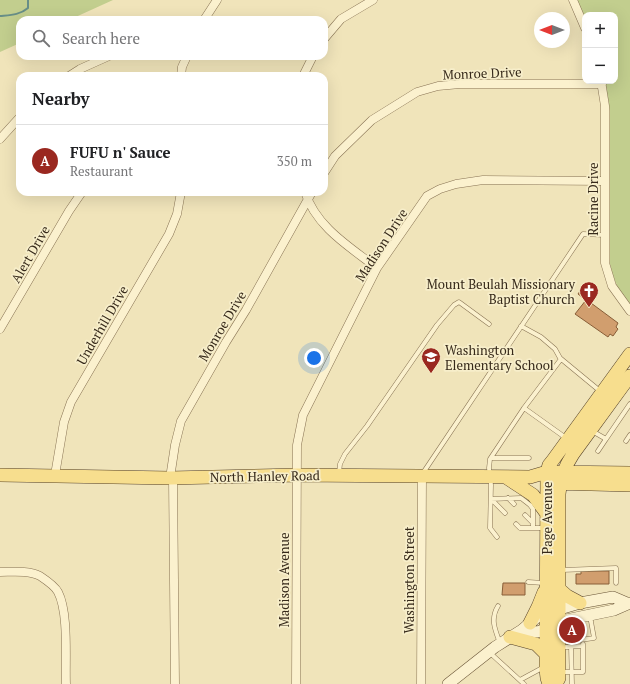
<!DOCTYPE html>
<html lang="en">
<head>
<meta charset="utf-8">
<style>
	:root { --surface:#fff; --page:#f6f6f6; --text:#202124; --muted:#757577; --line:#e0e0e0; --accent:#9a2820 }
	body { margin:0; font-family:"PT Serif",serif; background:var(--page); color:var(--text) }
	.controls { position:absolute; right:12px; top:12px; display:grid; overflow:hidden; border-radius:8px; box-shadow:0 4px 16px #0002 }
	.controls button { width:36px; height:36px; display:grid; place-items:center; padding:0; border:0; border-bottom:1px solid var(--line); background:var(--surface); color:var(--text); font:20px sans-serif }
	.compass { position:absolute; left:534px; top:12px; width:36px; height:36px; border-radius:50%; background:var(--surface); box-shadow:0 4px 16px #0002; rotate:270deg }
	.you { position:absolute; left:314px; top:358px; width:14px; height:14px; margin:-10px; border:3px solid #fff; border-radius:50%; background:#1a73e8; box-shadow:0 0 0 6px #1a73e833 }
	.badge { display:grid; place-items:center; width:26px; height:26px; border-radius:50%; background:var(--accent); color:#fff; font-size:13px; font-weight:700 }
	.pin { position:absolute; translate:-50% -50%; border:2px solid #fff; box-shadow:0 1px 4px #0006 }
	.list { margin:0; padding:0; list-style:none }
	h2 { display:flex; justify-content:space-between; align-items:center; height:52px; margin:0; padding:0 16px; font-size:17px }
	h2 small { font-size:13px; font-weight:400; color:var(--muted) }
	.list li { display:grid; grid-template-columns:26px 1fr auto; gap:12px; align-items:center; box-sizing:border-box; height:72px; padding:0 16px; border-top:1px solid var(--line) }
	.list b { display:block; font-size:15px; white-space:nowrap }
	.list p { margin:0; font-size:13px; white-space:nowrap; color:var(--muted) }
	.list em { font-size:13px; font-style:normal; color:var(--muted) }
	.icon { flex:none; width:22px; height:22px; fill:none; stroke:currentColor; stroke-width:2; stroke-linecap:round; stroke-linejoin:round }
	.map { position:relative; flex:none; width:630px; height:684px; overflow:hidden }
	.search { position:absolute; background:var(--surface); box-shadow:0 4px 16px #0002; left:16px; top:16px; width:312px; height:44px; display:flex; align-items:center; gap:10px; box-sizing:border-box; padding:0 14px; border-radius:12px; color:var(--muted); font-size:15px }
	.panel { position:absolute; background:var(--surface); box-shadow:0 4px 16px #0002; left:16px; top:72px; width:312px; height:124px; border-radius:12px }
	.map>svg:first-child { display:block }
	.green { fill:#c2ce8e }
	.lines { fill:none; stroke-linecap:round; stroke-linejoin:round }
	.stream { stroke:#678e87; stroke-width:2 }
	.building { fill:#d19e6e; stroke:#885e38 }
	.service-casing { stroke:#887354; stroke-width:5 }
	.minor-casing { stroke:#887354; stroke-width:9 }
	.secondary-casing { stroke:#695437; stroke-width:12 }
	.primary-casing { stroke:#554129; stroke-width:14 }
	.service { stroke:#fbf1ce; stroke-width:4 }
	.minor { stroke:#fbf1ce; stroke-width:8 }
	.secondary { stroke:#fbf1ce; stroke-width:11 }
	.primary { stroke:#f7de8e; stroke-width:13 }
	.labels { text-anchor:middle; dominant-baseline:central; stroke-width:3.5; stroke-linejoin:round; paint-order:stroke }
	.street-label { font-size:13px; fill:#36291a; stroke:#f7eeca }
	.poi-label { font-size:13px; fill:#36291a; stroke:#f7eeca; text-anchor:end }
</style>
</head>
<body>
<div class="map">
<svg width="630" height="684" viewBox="0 0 630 684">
	<rect width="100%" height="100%" fill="#f0e4ba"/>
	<!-- green -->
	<path class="green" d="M 0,0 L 113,0 L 69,20 L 20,20 L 20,43 L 0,52 Z
		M 577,0 L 630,0 L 630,306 C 620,293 613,280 610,264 L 610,111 L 605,81 L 615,81 L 615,15 L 585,15 L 585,18 Z"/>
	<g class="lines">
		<!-- stream -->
		<path class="stream" d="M 0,16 C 10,15 20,15 28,8 L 28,0"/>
	</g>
	<!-- building -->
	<path class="building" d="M 583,287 L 596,296 L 591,303 L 618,323 L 616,327 L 618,329 L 613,336 L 610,334 L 608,337 L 575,314 L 586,300 L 578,294 Z
		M 581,571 L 609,571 L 609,584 L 576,584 L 576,574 L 581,574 Z
		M 503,583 L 525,583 L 525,595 L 502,595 Z"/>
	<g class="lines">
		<defs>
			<path id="service" d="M 521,326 L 541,337 L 555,349 L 560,358 L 600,391
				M 524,408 L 566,438
				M 592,431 L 606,439 L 598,451
				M 606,439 L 630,404
				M 626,441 L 630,435
				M 491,458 L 529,458
				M 339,473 L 340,464 L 345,454 L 367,426 L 437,325 L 454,305 L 459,302 L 489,324
				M 423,473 L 583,234 L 605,235
				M 508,498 L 514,504
				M 491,499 L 521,498 L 530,505 L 533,509 L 533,528
				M 491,499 L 505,513
				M 525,515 L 533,523
				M 516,524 L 520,528 L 545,528
				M 497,537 L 490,528 L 491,485 L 489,468 L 490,459 L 524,408 L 561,359
				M 562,570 L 616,568 L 616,583
				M 528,582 L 544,583
				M 498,606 C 490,619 495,630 500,643
				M 576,618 L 580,640 L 594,638 L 590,616
				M 571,646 L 572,684
				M 562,647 L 583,646 L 583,644
				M 489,652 L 524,684
				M 561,672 L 583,672 L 583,646
				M 520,680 L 544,667"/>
			<path id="minor" d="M 573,0 L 585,28
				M 204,20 L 217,0
				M 324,39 L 341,19 L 373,0
				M 69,76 L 80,69 L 109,56
				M 181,76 L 182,67 L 187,56
				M 303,76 L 313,56
				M 601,81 L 605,106 L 605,263 L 612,286 L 630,311
				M 0,139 L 20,117
				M 324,173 L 335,156 L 372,120 L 417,92 L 438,86 L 460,84 L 602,84
				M 305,192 C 316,227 350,247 377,268
				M 0,329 L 69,211 L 82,192
				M 55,475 L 64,422 L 71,402 L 169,234 L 177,214 L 181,192
				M 170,478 L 175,445 L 181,421 L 226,342 L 246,310 L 312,192
				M 173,478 L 175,684
				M 0,572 C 12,572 28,570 40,576 C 46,580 55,586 58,592 C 69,613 65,660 66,684
				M 296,684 L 297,445 L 303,415 L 377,268 L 427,196 L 440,189 L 456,184 L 483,180 L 605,181
				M 421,684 L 422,476"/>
			<path id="secondary" d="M 553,611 L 580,603 L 613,597 L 627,603
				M 522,630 L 538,632 L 566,620 L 614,610 L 630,603
				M 448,684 L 495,647 L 522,630 L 537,617"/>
			<path id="primary" d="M 0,475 L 170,478 L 297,475 L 530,477 L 547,472 L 630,473
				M 507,478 L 533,495 L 547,514
				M 553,483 L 630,485
				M 559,589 L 567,596 L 580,603
				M 530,623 L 538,607 L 544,592
				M 510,637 L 536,644 L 546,654
				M 549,684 L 547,678 L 546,669 L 547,472 L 549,465 L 553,460 L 630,354
				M 556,684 L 559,678 L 559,494 C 560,479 565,466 573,454 L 630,376"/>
		</defs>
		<!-- service casing -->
		<use href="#service" class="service-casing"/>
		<!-- minor casing -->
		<use href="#minor" class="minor-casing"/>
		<!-- secondary casing -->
		<use href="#secondary" class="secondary-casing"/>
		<!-- primary casing -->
		<use href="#primary" class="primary-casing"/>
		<!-- service -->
		<use href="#service" class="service"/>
		<!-- minor -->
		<use href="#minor" class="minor"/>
		<!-- secondary -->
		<use href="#secondary" class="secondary"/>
		<!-- primary -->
		<use href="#primary" class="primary"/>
	</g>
	<!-- icons -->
	<defs>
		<symbol id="church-pin" viewBox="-11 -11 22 30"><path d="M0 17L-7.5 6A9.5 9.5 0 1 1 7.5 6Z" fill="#9a2820" stroke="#f7eeca"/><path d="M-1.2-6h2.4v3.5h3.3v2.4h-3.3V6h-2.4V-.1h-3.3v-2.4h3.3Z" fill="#fff"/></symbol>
		<symbol id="school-pin" viewBox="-11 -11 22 30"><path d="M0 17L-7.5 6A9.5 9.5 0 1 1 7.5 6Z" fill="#9a2820" stroke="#f7eeca"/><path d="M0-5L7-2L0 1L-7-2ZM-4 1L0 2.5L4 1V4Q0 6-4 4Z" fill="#fff"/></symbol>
	</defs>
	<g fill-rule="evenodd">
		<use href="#church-pin" x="578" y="280" width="22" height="30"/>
		<use href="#school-pin" x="420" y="346" width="22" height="30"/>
	</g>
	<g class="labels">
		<!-- street labels -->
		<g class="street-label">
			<text transform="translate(482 73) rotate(-2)">Monroe Drive</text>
			<text transform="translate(593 199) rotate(-90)">Racine Drive</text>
			<text transform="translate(381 245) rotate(-57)">Madison Drive</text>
			<text transform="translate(30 254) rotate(-60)">Alert Drive</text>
			<text transform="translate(102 325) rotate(-60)">Underhill Drive</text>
			<text transform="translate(222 326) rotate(-59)">Monroe Drive</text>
			<text transform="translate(265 476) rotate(-1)">North Hanley Road</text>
			<text transform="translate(547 518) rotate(-90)">Page Avenue</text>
			<text transform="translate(284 580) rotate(-90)">Madison Avenue</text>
			<text transform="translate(409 580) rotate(-90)">Washington Street</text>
		</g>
		<!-- poi labels -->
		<g class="poi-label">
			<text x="575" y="284">Mount Beulah Missionary<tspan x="575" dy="15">Baptist Church</tspan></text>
			<text x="445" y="350" text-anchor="start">Washington<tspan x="445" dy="15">Elementary School</tspan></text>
		</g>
	</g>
</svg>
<div class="controls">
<button>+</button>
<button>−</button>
</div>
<svg class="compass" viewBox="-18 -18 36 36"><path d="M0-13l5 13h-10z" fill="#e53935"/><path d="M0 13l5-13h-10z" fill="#757577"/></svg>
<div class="you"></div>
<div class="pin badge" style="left:572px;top:630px">A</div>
<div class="search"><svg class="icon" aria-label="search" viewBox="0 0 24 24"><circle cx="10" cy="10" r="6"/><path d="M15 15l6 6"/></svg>Search here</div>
<section class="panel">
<h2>Nearby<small></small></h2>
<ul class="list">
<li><span class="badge">A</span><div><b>FUFU n' Sauce</b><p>Restaurant</p></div><em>350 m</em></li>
</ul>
</section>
</div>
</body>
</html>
